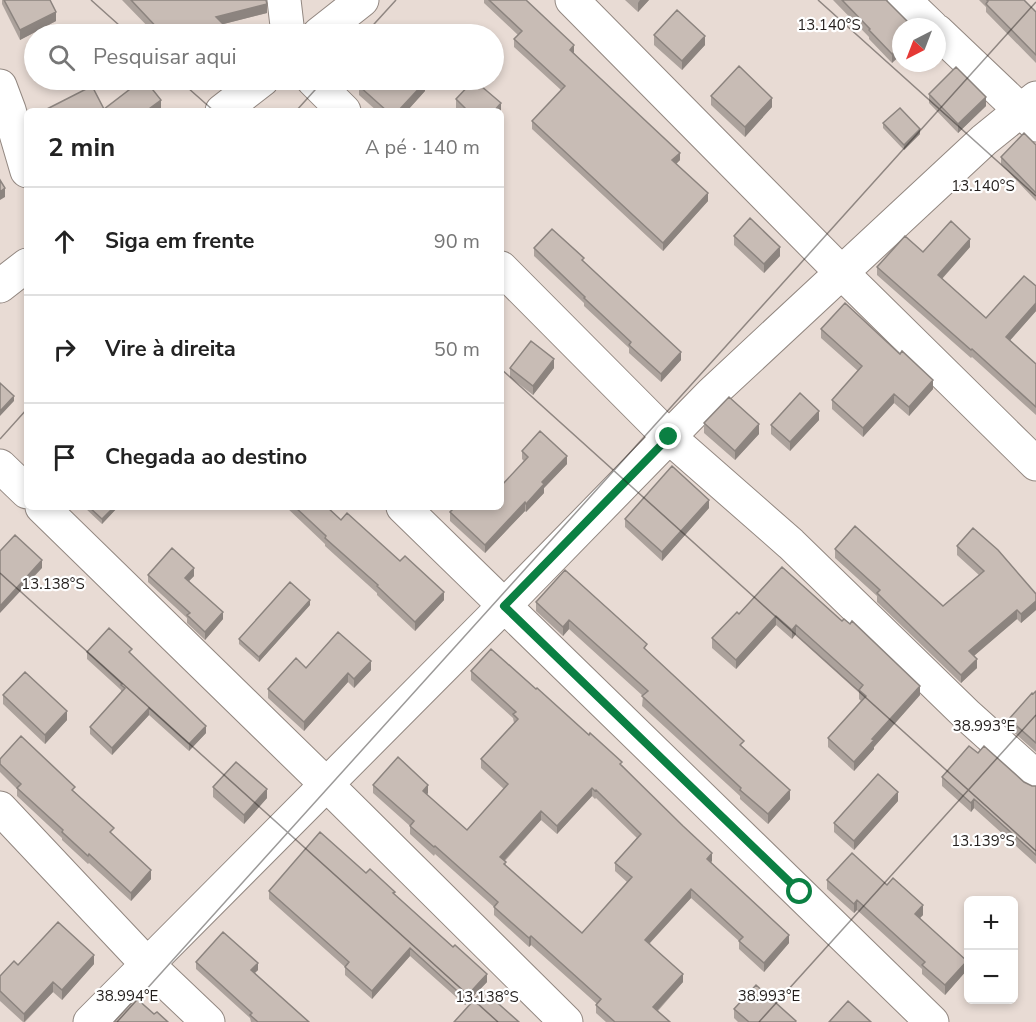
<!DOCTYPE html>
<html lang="pt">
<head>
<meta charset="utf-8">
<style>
	:root { --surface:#fff; --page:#f6f6f6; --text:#222; --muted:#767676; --line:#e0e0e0 }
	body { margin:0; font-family:"Nunito Sans",sans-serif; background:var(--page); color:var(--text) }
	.controls { position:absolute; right:18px; bottom:18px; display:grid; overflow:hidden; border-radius:9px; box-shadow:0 3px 9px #0003 }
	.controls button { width:54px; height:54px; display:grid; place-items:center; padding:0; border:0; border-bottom:2px solid var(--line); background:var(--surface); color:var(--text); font:30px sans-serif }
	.compass { position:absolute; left:892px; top:18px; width:54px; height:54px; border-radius:50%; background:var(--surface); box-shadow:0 3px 9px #0003; rotate:222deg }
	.stop { position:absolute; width:18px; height:18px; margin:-14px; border:4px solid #0b8043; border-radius:50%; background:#fff }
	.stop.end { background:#0b8043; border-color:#fff; box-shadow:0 2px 6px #0008 }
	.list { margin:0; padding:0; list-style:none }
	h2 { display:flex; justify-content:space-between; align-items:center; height:78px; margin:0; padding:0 24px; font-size:26px }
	h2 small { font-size:20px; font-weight:400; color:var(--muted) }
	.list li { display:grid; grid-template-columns:39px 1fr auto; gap:18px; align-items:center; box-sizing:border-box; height:108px; padding:0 24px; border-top:2px solid var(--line) }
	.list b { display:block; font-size:22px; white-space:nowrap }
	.list em { font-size:20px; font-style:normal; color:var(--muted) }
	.icon { flex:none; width:33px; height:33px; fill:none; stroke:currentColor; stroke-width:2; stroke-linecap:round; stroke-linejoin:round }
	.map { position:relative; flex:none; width:1036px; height:1022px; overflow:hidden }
	.search { position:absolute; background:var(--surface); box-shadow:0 3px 9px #0003; left:24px; top:24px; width:480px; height:66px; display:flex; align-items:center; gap:15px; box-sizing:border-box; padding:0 21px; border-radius:33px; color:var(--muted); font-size:22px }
	.panel { position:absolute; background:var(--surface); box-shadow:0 3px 9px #0003; left:24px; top:108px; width:480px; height:402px; border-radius:9px }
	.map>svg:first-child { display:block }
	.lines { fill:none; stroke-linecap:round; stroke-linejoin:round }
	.street-casing { stroke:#928780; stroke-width:35 }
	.secondary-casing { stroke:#928780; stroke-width:35 }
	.street { stroke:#fff; stroke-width:33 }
	.secondary { stroke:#fff; stroke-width:33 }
	.wall { fill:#aca29c; fill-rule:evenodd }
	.shaded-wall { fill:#8c847f }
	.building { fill:#c8bcb5; stroke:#8c847f; stroke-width:1.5; fill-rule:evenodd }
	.route { stroke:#0b8043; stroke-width:8 }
	.ticks { fill:none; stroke:#231e1c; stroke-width:1.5; stroke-opacity:0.45 }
	.ticks-label { font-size:15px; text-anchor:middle; fill:#231e1c; stroke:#fff; stroke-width:4.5; stroke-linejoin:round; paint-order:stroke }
</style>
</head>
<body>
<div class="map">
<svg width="1036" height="1022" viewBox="0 0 1036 1022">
	<rect width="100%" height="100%" fill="#e8dbd4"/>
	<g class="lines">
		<defs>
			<path id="street" d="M 284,0 L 288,34
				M 572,0 L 841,272 L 1036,464
				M 904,0 L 932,27
				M 937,31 L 1036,125
				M 313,80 L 344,111
				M 0,86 L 9,110 L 27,171
				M 501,268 L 669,437 L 791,544 L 967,715 L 1036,777
				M 0,466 L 27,492
				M 42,507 L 326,784 L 566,1022
				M 403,507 L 932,1022
				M 0,808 L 147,964 L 208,1022
				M 90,1022 L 504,606 L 712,393 L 984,140 L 1036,98"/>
			<path id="secondary" d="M 319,34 L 362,0
				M 222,111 L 262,80
				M 0,286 L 27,265"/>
		</defs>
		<!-- street casing -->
		<use href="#street" class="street-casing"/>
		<!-- secondary casing -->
		<use href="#secondary" class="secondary-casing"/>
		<!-- street -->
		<use href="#street" class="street"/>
		<!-- secondary -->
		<use href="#secondary" class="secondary"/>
	</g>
	<!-- wall -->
	<path class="wall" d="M 2,0 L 4,0 L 56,21 L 20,40 L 2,4 Z
		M 122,0 L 266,0 L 267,13 L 223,24 L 233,34 L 155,34 Z
		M 484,0 L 526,0 L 574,52 L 574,53 L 680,160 L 676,164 L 708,201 L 663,251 L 532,129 L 532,121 L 561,90 L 514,47 L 514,39 L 518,35 L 484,3 Z
		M 625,0 L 649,0 L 638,12 Z
		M 833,0 L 886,0 L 913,27 L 892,63 L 869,39 L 869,37 Z
		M 979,0 L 1024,0 L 1036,12 L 1036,63 L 986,12 L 986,7 Z
		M 654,35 L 705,45 L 682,70 L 654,45 Z
		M 197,80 L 207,80 L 201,85 Z
		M 359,86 L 425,91 L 407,111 L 377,111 L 359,95 Z
		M 929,94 L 986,106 L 958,133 L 929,103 Z
		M 711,96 L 772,107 L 745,137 L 711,105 Z
		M 456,99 L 501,111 L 458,111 L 456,109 Z
		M 883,123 L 920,134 L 904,150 L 883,128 Z
		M 1036,145 L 1036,201 L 1001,164 L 1001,157 Z
		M 734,236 L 780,256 L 764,273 L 734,245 Z
		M 970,247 L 942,279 L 986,318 L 1036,286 L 1036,311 L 1010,340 L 1036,364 L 1036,415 L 972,357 L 971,358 L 877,275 L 877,267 L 923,252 Z
		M 534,248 L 584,262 L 681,360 L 661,382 L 629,353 L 629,348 L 584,306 L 584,303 L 534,256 Z
		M 821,329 L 933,389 L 909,416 L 894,403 L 863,437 L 832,409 L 832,400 L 858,371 L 821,338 Z
		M 510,368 L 554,368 L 533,395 L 510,377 Z
		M 819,420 L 790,451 L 771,434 L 771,425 Z
		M 704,423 L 759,434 L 735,460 L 704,433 Z
		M 522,451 L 567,464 L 544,488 L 544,493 L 526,512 L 525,511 L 485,553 L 450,521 L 450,512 L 454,509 L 452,507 L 501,507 L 524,461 L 522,459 Z
		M 84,507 L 118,507 L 102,524 Z
		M 286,507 L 327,507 L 341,520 L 444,600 L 415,631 L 377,595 L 377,593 L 325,546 L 325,544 Z
		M 709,508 L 662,561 L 625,527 L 625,519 Z
		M 957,546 L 1036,594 L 1036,610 L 1021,623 L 1017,619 L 974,656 L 977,668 L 961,683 L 877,602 L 877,596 L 835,558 L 835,549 L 943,606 L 979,575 L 957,555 Z
		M 782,567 L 920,695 L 874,747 L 874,749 L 854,771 L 828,747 L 828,738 L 861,701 L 859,699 L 859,691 L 796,634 L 792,639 L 776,625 L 736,669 L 712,648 L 712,638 L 739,614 Z
		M 148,575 L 194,576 L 189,581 L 223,619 L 205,640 L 187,623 L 187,618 L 148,582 Z
		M 536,602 L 647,651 L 744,748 L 790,799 L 768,824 L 740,799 L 740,796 L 642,706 L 643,696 L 569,629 L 563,636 L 536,611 Z
		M 310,605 L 259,662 L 239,644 L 239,639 Z
		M 87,652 L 132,655 L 206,733 L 189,751 L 149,715 L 112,755 L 90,734 L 90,727 L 121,692 L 121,690 L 87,659 Z
		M 306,668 L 371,670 L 354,688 L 348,682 L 304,731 L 268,698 L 268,689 Z
		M 471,671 L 622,765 L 712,861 L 711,862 L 789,943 L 764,972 L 739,949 L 739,941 L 691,898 L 650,943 L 683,982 L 658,1011 L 670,1022 L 606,1022 L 596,1013 L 596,1005 L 597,1004 L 531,945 L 529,947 L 494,915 L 494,907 L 435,854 L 434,856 L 410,834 L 410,826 L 373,793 L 373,785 L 428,793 L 427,795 L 467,830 L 504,789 L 481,768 L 481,759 L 514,723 L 513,718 L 471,680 ZM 592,796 L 595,799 L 596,798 L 637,838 L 615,863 L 615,871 L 627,882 L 582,933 L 506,866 L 505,861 L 541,820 L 557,834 Z
		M 1036,691 L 1036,752 L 1009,728 L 1009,719 Z
		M 3,695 L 67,720 L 45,744 L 3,704 Z
		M 978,753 L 1024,782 L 1032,786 L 1036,786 L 1036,864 L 974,808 L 971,812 L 942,786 L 942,777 Z
		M 0,759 L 75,792 L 151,879 L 131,901 L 89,863 L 88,864 L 62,840 L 62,838 L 17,796 L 17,789 L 0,772 Z
		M 213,787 L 267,798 L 244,824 L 213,797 Z
		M 898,801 L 854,850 L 834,832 L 834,823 Z
		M 366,873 L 395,895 L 487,982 L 465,1005 L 410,956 L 372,999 L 345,975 L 345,967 L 269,899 L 269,891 Z
		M 827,880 L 887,885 L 923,915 L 920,918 L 967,970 L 945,995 L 922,974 L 922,969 L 857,910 L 854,913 L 827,889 Z
		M 196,962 L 258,970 L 255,973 L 309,1022 L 251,1022 L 250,1018 L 196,969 Z
		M 94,964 L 62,1000 L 53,992 L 25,1022 L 23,1022 L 0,1001 L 0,976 Z
		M 734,1009 L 796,1022 L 738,1022 L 734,1018 Z"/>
	<!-- shaded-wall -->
	<path class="shaded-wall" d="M 640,0 L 649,0 L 638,12 L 638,3 Z
		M 267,4 L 267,13 L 216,26 L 216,17 Z
		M 56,12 L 56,21 L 20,40 L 20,30 Z
		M 705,36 L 705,45 L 682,70 L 682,61 Z
		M 574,45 L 574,52 L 570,57 L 570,50 Z
		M 901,46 L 901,55 L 892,63 L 892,54 Z
		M 201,80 L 207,80 L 201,85 Z
		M 425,82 L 425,91 L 407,111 L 398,111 Z
		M 986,97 L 986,106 L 958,133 L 958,124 Z
		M 772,98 L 772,107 L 745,137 L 745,127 Z
		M 161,100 L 161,108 L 156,111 L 146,111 Z
		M 501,103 L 501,111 L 494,111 Z
		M 920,129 L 920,134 L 904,150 L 904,145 Z
		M 680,153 L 680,160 L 672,168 L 672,160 Z
		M 5,188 L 5,197 L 0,200 L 0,192 Z
		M 708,193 L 708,201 L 663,251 L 663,243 Z
		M 970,239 L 970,247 L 938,283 L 938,275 Z
		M 780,247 L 780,256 L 764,273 L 764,264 Z
		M 1036,303 L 1036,311 L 1006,345 L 1006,337 Z
		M 681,352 L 681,360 L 661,382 L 661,374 Z
		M 554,359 L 554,368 L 533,395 L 533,386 Z
		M 933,380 L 933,389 L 909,416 L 909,407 Z
		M 894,394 L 894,403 L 863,437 L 863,428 Z
		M 14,396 L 14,401 L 0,416 L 0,411 Z
		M 819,411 L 819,420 L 790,451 L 790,442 Z
		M 759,424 L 759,434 L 735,460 L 735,451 Z
		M 567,456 L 567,464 L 544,488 L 544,493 L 526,512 L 526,504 L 542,482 Z
		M 709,500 L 709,508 L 662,561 L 662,552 Z
		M 525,502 L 525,511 L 485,553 L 485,545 Z
		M 114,507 L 118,507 L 102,524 L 102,519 Z
		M 42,560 L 42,568 L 0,613 L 0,606 Z
		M 194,568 L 194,576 L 185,585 L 185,578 Z
		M 444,592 L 444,600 L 415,631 L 415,622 Z
		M 310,600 L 310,605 L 259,662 L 259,657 Z
		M 1036,601 L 1036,610 L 1021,623 L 1021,614 Z
		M 1017,610 L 1017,619 L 969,660 L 969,651 Z
		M 223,612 L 223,619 L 205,640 L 205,632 Z
		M 776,616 L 776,625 L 736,669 L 736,660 Z
		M 569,620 L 569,629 L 563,636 L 563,627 Z
		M 796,625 L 796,634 L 792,639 L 792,630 Z
		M 977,659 L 977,668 L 961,683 L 961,675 Z
		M 371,661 L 371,670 L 354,688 L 354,679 Z
		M 348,673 L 348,682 L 304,731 L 304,722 Z
		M 920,686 L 920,695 L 874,747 L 874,749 L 854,771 L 854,762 L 872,739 Z
		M 149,708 L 149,715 L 112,755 L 112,748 Z
		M 67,711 L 67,720 L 45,744 L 45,735 Z
		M 206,726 L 206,733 L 189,751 L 189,744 Z
		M 428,785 L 428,793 L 423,799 L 423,791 Z
		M 592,788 L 592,796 L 557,834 L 557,826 Z
		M 267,789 L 267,798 L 244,824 L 244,815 Z
		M 790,790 L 790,799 L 768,824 L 768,814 Z
		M 898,792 L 898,801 L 854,850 L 854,841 Z
		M 974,799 L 974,808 L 971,812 L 971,803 Z
		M 541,811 L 541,820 L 500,865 L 500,857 Z
		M 712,853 L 712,861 L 707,867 L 707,859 Z
		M 151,870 L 151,879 L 131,901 L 131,893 Z
		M 691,889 L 691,898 L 645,948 L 645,940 Z
		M 857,900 L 857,910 L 854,913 L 854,904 Z
		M 923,905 L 923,915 L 915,923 L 915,914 Z
		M 789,935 L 789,943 L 764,972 L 764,963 Z
		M 531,936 L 531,945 L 529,947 L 529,938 Z
		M 410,948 L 410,956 L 372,999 L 372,991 Z
		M 94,955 L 94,964 L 62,1000 L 62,990 Z
		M 967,961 L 967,970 L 945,995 L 945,985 Z
		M 258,963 L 258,970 L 251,976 L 251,970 Z
		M 487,974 L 487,982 L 465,1005 L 465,998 Z
		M 683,974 L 683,982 L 653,1015 L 653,1007 Z
		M 53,982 L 53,992 L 24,1022 L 24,1014 Z"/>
	<!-- building -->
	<path class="building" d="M 4,0 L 50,0 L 56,12 L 20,30 Z
		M 131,0 L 266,0 L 267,4 L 216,17 L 233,34 L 163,34 Z
		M 489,0 L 526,0 L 574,45 L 570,50 L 680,153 L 672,160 L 708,193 L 663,243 L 532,121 L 565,86 L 514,39 L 522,31 Z
		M 842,0 L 886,0 L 913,27 L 901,27 L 901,46 L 892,54 L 869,30 L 870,29 Z
		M 987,0 L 1024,0 L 1036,12 L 1036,55 L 986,4 L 988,1 Z
		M 677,10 L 705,36 L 682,61 L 654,35 Z
		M 739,66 L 772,98 L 745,127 L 711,96 Z
		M 956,67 L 986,97 L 958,124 L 929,94 Z
		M 142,80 L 145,80 L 161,100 L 146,111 L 43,111 L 92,86 L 104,109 Z
		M 365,80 L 423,80 L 425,82 L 398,111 L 387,111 L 359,86 Z
		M 474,80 L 501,103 L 494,111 L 468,111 L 456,99 Z
		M 900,108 L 920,129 L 904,145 L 883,123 Z
		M 1024,133 L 1036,145 L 1036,193 L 1001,157 Z
		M 0,180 L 5,188 L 0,192 Z
		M 750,218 L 780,247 L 764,264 L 734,236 Z
		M 951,221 L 970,239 L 938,275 L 986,318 L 1024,276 L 1036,286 L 1036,303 L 1006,337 L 1036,364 L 1036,407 L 972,349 L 971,350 L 877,267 L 905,236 L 923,252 Z
		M 552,229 L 584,258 L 582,260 L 681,352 L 661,374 L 629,345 L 631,342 L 584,298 L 585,297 L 534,248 Z
		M 845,303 L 900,354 L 902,351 L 933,380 L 909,407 L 894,394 L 863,428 L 832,400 L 862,366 L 821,329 Z
		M 531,341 L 554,359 L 533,386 L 510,368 Z
		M 0,383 L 14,396 L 0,411 Z
		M 800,393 L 819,411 L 790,442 L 771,425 Z
		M 729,397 L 759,424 L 735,451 L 704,423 Z
		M 540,431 L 567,456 L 542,482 L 544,484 L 526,504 L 525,502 L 485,545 L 450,512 L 455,507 L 501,507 L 501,486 L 528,457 L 522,451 Z
		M 672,466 L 709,500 L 662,552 L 625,519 Z
		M 89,507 L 114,507 L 102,519 Z
		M 295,507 L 327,507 L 341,520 L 347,513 L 400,561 L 405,556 L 444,592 L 415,622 L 377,586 L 378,585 L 325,538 L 326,536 Z
		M 855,526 L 943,606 L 984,571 L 957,546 L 973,528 L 998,550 L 1036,594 L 1036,601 L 1021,614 L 1017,610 L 969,651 L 977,659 L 961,675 L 877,593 L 880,590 L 835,549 Z
		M 15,535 L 42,560 L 0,606 L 0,551 Z
		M 172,548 L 194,568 L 185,578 L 223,612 L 205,632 L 187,615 L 190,613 L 148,575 Z
		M 782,567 L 842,621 L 844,619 L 850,624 L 852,621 L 920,686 L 872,739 L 874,740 L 854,762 L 828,738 L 866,696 L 859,690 L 863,685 L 796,625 L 792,630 L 776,616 L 736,660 L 712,638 L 737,612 L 739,614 Z
		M 565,570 L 647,644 L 644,648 L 744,741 L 740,745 L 790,790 L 768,814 L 740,790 L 741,788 L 642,696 L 648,691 L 569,620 L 563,627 L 536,602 Z
		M 290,582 L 310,600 L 259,657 L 239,639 Z
		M 109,628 L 132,649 L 129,652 L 206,726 L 189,744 L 149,708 L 112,748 L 90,727 L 125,688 L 121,685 L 122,684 L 87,652 Z
		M 338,632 L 371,661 L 354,679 L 348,673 L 304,722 L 268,689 L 296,658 L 306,668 Z
		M 491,649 L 536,689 L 537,688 L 589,735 L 590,733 L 622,762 L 620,764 L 683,826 L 712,853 L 707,859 L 789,935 L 764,963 L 739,941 L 743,937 L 691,889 L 645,940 L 683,974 L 653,1007 L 670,1022 L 615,1022 L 596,1005 L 601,999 L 531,936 L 529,938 L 494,907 L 498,902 L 435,846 L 434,847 L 410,826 L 414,821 L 373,785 L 398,757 L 428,785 L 423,791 L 467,830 L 508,784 L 481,759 L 518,719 L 513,714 L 516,712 L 471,671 ZM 592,788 L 595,791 L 596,790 L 641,834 L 615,863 L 632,877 L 582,933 L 504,864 L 506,862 L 500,857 L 541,811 L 557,826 Z
		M 25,672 L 67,711 L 45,735 L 3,695 Z
		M 1036,691 L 1036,743 L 1009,719 L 1032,693 L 1033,694 Z
		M 21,736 L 75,787 L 72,790 L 114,828 L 110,832 L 151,870 L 131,893 L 89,854 L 88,856 L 62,832 L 63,830 L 17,788 L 21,784 L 0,764 L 0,759 Z
		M 969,746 L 978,753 L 984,746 L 1024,782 L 1032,786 L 1036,786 L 1036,855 L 974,799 L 971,803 L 942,777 Z
		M 236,762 L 267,789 L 244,815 L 213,787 Z
		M 878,774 L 898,792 L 854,841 L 834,823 Z
		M 320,832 L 366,873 L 370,869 L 395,892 L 393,893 L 453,947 L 455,945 L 487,974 L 465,998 L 410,948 L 372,991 L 345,967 L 349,962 L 269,891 Z
		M 852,853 L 887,885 L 893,878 L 923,905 L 915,914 L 967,961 L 945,985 L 922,965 L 925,962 L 857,900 L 854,904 L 827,880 Z
		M 58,922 L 94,955 L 62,990 L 53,982 L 24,1014 L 0,991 L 0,976 L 14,961 L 18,965 Z
		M 223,932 L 258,963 L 251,970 L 309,1022 L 258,1022 L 250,1015 L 252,1013 L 196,962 Z
		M 756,985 L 796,1021 L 795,1022 L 749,1022 L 734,1009 Z
		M 483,990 L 519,1022 L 454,1022 Z
		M 136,998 L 154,1014 L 157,1012 L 168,1022 L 114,1022 Z
		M 848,1001 L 871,1022 L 829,1022 Z"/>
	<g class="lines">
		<!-- route -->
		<path class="route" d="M 669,437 L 504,606 L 800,892"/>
	</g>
	<!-- ticks -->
	<path class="ticks" d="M 91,0 L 129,34M 818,0 L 1036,196M 365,34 L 396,0M 179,80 L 214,111M 296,111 L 324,80M 501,369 L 1036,851M 0,439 L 27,409M 0,573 L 498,1022M 117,1022 L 1036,2M 759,1022 L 1036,715"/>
	<g class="ticks-label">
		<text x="829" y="30">13.140°S</text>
		<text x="983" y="191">13.140°S</text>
		<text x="53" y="589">13.138°S</text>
		<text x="984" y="731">38.993°E</text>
		<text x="983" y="846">13.139°S</text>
		<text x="127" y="1001">38.994°E</text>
		<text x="769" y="1001">38.993°E</text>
		<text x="487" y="1002">13.138°S</text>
	</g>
</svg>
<div class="controls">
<button>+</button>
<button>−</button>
</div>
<svg class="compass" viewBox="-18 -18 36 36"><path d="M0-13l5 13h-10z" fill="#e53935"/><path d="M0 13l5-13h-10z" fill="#767676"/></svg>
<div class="stop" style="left:800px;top:892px"></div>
<div class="stop end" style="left:669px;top:437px"></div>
<div class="search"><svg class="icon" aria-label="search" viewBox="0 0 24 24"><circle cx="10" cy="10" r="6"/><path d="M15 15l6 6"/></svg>Pesquisar aqui</div>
<section class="panel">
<h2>2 min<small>A pé · 140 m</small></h2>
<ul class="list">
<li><svg class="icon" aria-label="ahead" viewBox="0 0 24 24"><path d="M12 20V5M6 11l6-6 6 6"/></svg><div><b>Siga em frente</b></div><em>90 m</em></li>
<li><svg class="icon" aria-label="right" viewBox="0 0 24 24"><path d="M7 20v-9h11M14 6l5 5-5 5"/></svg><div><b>Vire à direita</b></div><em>50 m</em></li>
<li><svg class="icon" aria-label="arrive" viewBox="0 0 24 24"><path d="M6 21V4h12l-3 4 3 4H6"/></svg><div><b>Chegada ao destino</b></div></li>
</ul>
</section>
</div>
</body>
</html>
